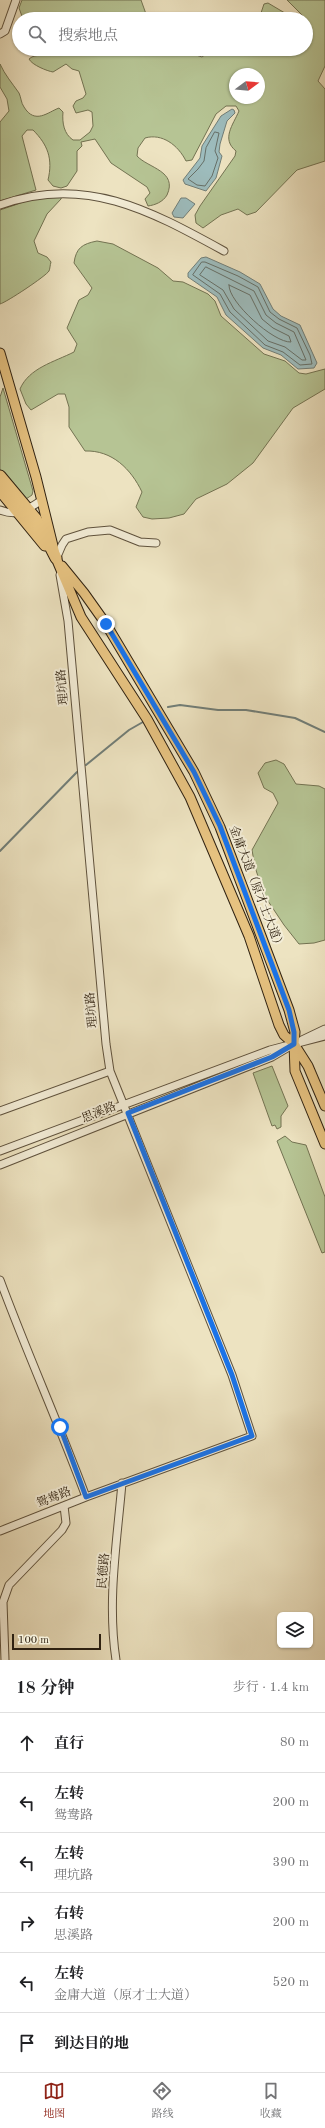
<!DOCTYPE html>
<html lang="zh">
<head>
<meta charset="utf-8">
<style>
	:root { --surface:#fff; --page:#f6f6f6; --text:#202124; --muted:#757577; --line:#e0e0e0; --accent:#8f2418 }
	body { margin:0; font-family:"Old Standard TT","Noto Serif SC",serif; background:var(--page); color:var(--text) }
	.controls { position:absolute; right:12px; bottom:12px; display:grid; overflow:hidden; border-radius:6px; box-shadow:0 1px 3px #0004 }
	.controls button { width:36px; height:36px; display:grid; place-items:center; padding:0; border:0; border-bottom:1px solid var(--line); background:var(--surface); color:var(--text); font:20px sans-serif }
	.compass { position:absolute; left:229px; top:68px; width:36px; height:36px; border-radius:50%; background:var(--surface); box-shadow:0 1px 3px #0004; rotate:74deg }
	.scale { position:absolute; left:12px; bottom:10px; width:89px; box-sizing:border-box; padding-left:4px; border:2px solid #302211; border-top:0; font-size:11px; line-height:14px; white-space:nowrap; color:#302211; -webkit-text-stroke:3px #f3edd7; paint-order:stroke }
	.stop { position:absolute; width:12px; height:12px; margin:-9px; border:3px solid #1a73e8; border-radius:50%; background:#fff }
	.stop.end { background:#1a73e8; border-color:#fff; box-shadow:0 1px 4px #0008 }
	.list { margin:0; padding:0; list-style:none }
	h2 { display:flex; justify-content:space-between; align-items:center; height:52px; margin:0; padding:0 16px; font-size:17px }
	h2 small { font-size:13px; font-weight:400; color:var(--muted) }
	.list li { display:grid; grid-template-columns:26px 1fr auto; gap:12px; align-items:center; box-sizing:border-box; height:60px; padding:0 16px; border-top:1px solid var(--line) }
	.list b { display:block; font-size:15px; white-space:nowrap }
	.list p { margin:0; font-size:13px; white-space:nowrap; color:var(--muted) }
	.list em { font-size:13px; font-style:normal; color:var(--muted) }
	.icon { flex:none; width:22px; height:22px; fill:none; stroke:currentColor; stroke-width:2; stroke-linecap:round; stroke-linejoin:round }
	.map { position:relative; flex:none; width:325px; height:1660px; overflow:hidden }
	.search { position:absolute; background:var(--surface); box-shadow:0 1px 3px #0004; left:12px; right:12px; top:12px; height:44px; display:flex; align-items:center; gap:10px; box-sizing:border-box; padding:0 14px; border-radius:22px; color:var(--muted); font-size:15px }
	.sheet { height:412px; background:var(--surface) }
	nav { display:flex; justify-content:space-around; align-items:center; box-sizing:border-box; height:56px; border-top:1px solid var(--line); background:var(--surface); font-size:11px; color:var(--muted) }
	nav a { display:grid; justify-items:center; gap:2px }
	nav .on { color:var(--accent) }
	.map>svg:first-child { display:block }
	.green { fill:#b6c494; stroke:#737352; fill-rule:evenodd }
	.water { fill:#9dbcbd; stroke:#717e78 }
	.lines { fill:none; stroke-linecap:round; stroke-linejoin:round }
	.shore { stroke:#666f67; stroke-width:1 }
	.stream { stroke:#717e78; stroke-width:2 }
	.minor-casing { stroke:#5f523d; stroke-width:9 }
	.major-casing { stroke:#302211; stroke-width:11 }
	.highway-casing { stroke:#302211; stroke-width:13 }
	.minor { stroke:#f3edd7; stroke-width:7 }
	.major { stroke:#e6c280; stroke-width:9 }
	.highway { stroke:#e6c280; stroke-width:11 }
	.route { stroke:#1a73e8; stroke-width:5 }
	.labels { text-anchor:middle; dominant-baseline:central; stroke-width:4; stroke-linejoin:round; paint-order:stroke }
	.street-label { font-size:12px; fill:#302211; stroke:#f3edd7 }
</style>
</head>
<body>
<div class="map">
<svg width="325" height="1660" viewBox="0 0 325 1660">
	<rect width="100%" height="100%" fill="#ede3c1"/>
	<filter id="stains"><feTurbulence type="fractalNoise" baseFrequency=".005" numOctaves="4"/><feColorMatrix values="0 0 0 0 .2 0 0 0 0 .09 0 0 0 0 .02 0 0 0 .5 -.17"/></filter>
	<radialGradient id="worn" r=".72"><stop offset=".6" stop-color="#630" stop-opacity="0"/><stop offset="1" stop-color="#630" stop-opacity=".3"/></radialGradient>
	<!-- green -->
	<path class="green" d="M 22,0 L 141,0 L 146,14 L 153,19 L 53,19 L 47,15 L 23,19 L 19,8 Z
		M 287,0 L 325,0 L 325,66 L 318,81 L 325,89 L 325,161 L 297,170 L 256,212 L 247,215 L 238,209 L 221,215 L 203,228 L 196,223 L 195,215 L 200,206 L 235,156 L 236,151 C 221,139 233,125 239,111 L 236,106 L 226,106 L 216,114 L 192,160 L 186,161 C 178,145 162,133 145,138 L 138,148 L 137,156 C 148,168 178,171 167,195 C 163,202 155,205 148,206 L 145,199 L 150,193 L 147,187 L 111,163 L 95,139 L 81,142 L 82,146 L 77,151 L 77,171 L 67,186 L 61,188 L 53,186 L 48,180 C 53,159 48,145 33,130 L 27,130 L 22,136 L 36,190 L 0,201 L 0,122 L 9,111 L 7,99 L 0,87 L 0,64 C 5,75 12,83 19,93 C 21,97 21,103 24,107 C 35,125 48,112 59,108 L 63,112 C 62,123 64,134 73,140 L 80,140 L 90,132 L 93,126 L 92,112 L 88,110 L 76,113 L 73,106 L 76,101 L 83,98 L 86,94 L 79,71 L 72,69 L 66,64 L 53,72 C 47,71 32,65 29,59 C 37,52 44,59 53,49 L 189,49 L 193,54 L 202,57 L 206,54 L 204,49 L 306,49 L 306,19 ZM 235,74 L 259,74 L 259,98 L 235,98 Z
		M 268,3 L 295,19 L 259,19 L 264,4 Z
		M 62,195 L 61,199 L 47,214 L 34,241 L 38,253 L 47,257 L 51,262 C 50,265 50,269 49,271 C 46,276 7,302 0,304 L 0,210 L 35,198 Z
		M 97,241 L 113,244 L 158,268 L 173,281 L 183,282 L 208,294 L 215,301 L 221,316 L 264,354 L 285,361 L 299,373 L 306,374 L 325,369 L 325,389 L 293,408 L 253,463 L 227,484 L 196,499 L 184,514 L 169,518 L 152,519 L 143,517 L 136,507 L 142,492 C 131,469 112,450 85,451 L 69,427 L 69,407 L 65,394 L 58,394 L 31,410 L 26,404 L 20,389 C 29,368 54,362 74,352 L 77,344 L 67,328 L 79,300 L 88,295 L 92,288 L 74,263 C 76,248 82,244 97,241 Z
		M 3,388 L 33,491 L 32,495 L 26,499 L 0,472 L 0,397 Z
		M 276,760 L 284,764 L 296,784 L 319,786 L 325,789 L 325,940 L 314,943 L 299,944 L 284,925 L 264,895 L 255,867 L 252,850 L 278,803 L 273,793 L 264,788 L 258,773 L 265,763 Z
		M 272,1066 L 288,1106 L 281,1116 L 281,1127 L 277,1129 L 275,1125 L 272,1126 L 253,1073 Z
		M 285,1136 L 292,1142 L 306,1145 L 325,1197 L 325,1252 L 322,1253 L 277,1141 Z"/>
	<!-- water -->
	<path class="water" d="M 232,109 L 234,110 L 235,113 L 227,121 L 220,144 L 219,152 L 222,156 L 216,178 L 206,191 L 185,184 L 183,180 L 200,158 L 202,146 L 221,116 Z
		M 181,198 L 186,198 L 195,204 L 183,218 L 174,217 L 172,213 Z
		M 206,257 L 240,272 L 260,284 L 273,309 L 281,316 L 300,325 L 317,363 L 314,368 L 298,369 L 281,355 L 263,348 L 226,315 L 217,297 L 188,277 L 188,273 L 201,258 Z"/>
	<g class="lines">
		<!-- shore -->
		<path class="shore" d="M 215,132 L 219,133 L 215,151 L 218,158 L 212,176 L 205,186 L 197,185 L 188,179 L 198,169 L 204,161 L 206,148 Z
			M 202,262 L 205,262 L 238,276 L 258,287 L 270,312 L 279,319 L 297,328 L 310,355 L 312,364 L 300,365 L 283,352 L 265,345 L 230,312 L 220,294 L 193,275 Z
			M 206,267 L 254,291 L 266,315 L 276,323 L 294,332 L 306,360 L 302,360 L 285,347 L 268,341 L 234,309 L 223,290 L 200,275 Z
			M 229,285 L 250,295 L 262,319 L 273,328 L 289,336 L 291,342 C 274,343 228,302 229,285 Z"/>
		<!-- stream -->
		<path class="stream" d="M 168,707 L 180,705 L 218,710 L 246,710 L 295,718 L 325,732
			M 86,765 L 129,730 L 143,722
			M 0,851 L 77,772"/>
		<defs>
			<path id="minor" d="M 0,34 L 5,31 L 16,0
				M 0,205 C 85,174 151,211 224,251
				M 0,510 C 18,517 27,510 42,500
				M 56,559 L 62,545 L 66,539 L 88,532 L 110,530 L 140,542 L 156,543
				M 302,1040 L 325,1029
				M 0,1111 L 110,1071
				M 0,1151 L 270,1050 L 289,1045
				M 0,1165 L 272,1057 L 294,1044 L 325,1036
				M 0,1280 C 27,1353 59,1424 86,1497
				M 0,1531 L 86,1497 L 252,1436 L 232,1375 L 110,1071 L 106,1044 L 68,621 L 60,575
				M 5,1660 L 3,1602 L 9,1585 L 62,1530 L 66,1523 L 64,1506
				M 116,1660 C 107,1601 117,1542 122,1483"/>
			<path id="major" d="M 0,353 L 36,477 L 56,558 L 81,617 L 147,719 L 190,797 L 249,936 L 279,1025 L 284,1035 L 294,1044 L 295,1071 L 325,1144
				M 62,566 L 84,593 L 106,624 L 194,772 L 220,827 L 289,1010 L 295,1032 L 294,1044 L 308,1066 L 325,1106"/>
			<path id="highway" d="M 0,476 L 36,519 L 56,558
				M 0,490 L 45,545"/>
		</defs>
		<!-- minor casing -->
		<use href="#minor" class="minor-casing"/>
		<!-- major casing -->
		<use href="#major" class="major-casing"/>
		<!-- highway casing -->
		<use href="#highway" class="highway-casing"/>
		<!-- minor -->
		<use href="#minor" class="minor"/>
		<!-- major -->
		<use href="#major" class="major"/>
		<!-- highway -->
		<use href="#highway" class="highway"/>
	</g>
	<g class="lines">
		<!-- route -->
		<path class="route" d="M 60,1427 L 86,1497 L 252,1436 L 232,1375 L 128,1113 L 272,1057 L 294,1044 L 294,1032 L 289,1010 L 220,826 L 194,772 L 106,624"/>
	</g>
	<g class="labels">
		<!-- street labels -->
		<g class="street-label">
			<text transform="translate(63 687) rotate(-95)">理坑路</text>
			<text transform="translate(256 888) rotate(69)">金庸大道（原才士大道）</text>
			<text transform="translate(92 1010) rotate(-95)">理坑路</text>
			<text transform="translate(99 1113) rotate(-22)">思溪路</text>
			<text transform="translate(54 1498) rotate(-22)">鸳鸯路</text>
			<text transform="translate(104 1571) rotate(-85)">民德路</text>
		</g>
	</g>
	<rect width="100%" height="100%" filter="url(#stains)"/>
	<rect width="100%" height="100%" fill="url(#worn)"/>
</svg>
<div class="controls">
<button><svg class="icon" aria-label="layers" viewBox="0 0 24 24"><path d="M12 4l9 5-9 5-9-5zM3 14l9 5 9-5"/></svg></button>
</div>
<svg class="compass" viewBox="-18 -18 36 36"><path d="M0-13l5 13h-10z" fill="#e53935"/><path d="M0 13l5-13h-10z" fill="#757577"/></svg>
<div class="scale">100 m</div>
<div class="stop" style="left:60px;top:1427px"></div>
<div class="stop end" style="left:106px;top:624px"></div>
<div class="search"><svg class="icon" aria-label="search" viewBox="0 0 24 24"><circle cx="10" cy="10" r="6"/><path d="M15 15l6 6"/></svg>搜索地点</div>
</div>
<section class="sheet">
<h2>18 分钟<small>步行 · 1.4 km</small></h2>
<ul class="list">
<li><svg class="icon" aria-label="ahead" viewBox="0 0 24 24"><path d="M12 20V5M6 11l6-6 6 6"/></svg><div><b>直行</b></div><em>80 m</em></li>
<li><svg class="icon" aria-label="left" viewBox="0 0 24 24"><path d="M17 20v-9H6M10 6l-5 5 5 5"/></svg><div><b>左转</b><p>鸳鸯路</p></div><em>200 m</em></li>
<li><svg class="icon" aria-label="left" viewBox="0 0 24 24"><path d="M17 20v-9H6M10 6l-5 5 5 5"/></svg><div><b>左转</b><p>理坑路</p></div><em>390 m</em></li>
<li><svg class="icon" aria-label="right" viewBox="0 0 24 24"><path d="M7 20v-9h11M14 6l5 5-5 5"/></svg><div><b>右转</b><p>思溪路</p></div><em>200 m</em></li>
<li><svg class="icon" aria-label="left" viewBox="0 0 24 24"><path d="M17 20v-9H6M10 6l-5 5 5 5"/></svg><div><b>左转</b><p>金庸大道（原才士大道）</p></div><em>520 m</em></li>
<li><svg class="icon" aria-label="arrive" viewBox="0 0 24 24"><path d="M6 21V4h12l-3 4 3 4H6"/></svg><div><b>到达目的地</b></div></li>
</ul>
</section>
<nav>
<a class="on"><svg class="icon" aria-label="map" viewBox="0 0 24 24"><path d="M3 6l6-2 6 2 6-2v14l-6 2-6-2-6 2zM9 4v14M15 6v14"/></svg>地图</a>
<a><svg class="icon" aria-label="directions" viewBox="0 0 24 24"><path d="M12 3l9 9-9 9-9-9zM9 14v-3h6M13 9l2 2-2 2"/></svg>路线</a>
<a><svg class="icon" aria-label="saved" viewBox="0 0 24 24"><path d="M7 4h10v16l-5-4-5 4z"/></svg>收藏</a>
</nav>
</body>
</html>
